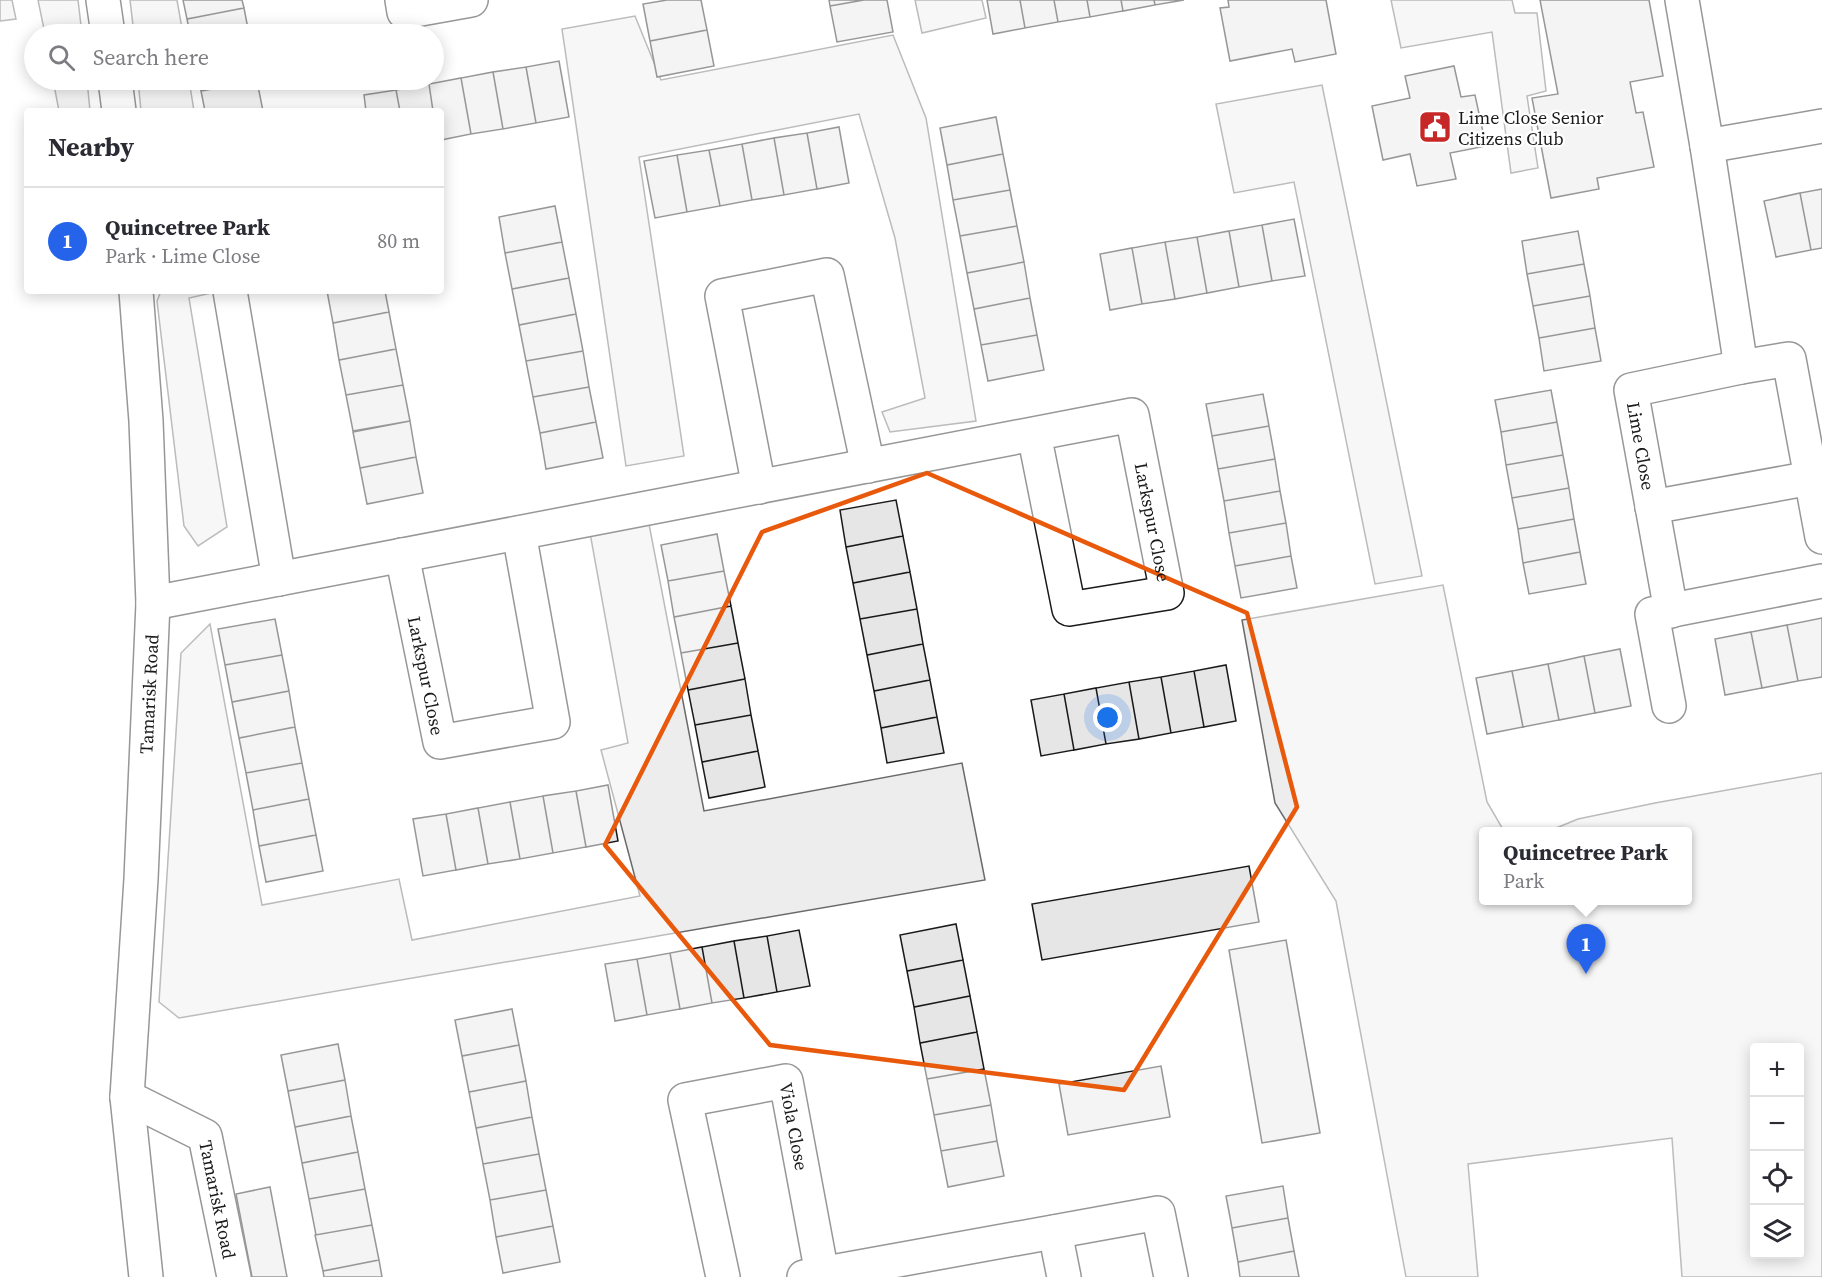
<!DOCTYPE html>
<html lang="en">
<head>
<meta charset="utf-8">
<style>
	:root { --surface:#fff; --page:#f2f2f3; --text:#2b2b33; --muted:#7c7c81; --line:#e1e1e2; --accent:#2563eb }
	body { margin:0; font-family:"Source Serif 4",serif; background:var(--page); color:var(--text) }
	.controls { position:absolute; right:18px; bottom:18px; display:grid; overflow:hidden; border-radius:6px; box-shadow:0 3px 15px #0003 }
	.controls button { width:54px; height:54px; display:grid; place-items:center; padding:0; border:0; border-bottom:2px solid var(--line); background:var(--surface); color:var(--text); font:30px sans-serif }
	.you { position:absolute; left:1108px; top:718px; width:21px; height:21px; margin:-15px; border:4px solid #fff; border-radius:50%; background:#1a73e8; box-shadow:0 0 0 9px #1a73e833 }
	.badge { display:grid; place-items:center; width:39px; height:39px; border-radius:50%; background:var(--accent); color:#fff; font-size:20px; font-weight:700 }
	.pin { position:absolute; translate:-50% -50px; filter:drop-shadow(0 2px 3px #0008) }
	.pin::after { content:''; position:absolute; top:32px; width:21px; height:18px; background:inherit; clip-path:polygon(0 0,100% 0,50% 100%) }
	.popup { position:absolute; left:1479px; top:827px; width:213px; height:78px; box-sizing:border-box; display:grid; place-content:center; border-radius:6px; background:var(--surface); filter:drop-shadow(0 2px 4px #0005); font-size:20px; white-space:nowrap; color:var(--muted) }
	.popup b { font-size:22px; color:var(--text) }
	.popup::after { content:''; position:absolute; left:50%; top:100%; margin-left:-12px; border:12px solid transparent; border-top-color:var(--surface) }
	.list { margin:0; padding:0; list-style:none }
	h2 { display:flex; justify-content:space-between; align-items:center; height:78px; margin:0; padding:0 24px; font-size:26px }
	h2 small { font-size:20px; font-weight:400; color:var(--muted) }
	.list li { display:grid; grid-template-columns:39px 1fr auto; gap:18px; align-items:center; box-sizing:border-box; height:108px; padding:0 24px; border-top:2px solid var(--line) }
	.list b { display:block; font-size:22px; white-space:nowrap }
	.list p { margin:0; font-size:20px; white-space:nowrap; color:var(--muted) }
	.list em { font-size:20px; font-style:normal; color:var(--muted) }
	.icon { flex:none; width:33px; height:33px; fill:none; stroke:currentColor; stroke-width:2; stroke-linecap:round; stroke-linejoin:round }
	.map { position:relative; flex:none; width:1822px; height:1277px; overflow:hidden }
	.search { position:absolute; background:var(--surface); box-shadow:0 3px 15px #0003; left:24px; top:24px; width:420px; height:66px; display:flex; align-items:center; gap:15px; box-sizing:border-box; padding:0 21px; border-radius:33px; color:var(--muted); font-size:22px }
	.panel { position:absolute; background:var(--surface); box-shadow:0 3px 15px #0003; left:24px; top:108px; width:420px; height:186px; border-radius:6px }
	.map>svg:first-child { display:block }
	.built { fill:#ededed; stroke:#6a6a6a; stroke-width:1.5; fill-rule:evenodd }
	.building { fill:#e6e6e6; stroke:#1a1a1a; stroke-width:1.5 }
	.lines { fill:none; stroke-linecap:round; stroke-linejoin:round }
	.minor-casing { stroke:#1a1a1a; stroke-width:36 }
	.minor { stroke:#fff; stroke-width:33 }
	.marked { fill:none; stroke:#e8590c; stroke-width:4.5; stroke-linejoin:round }
	.labels { text-anchor:middle; dominant-baseline:central; stroke-width:4.5; stroke-linejoin:round; paint-order:stroke }
	.poi-label { font-size:18px; fill:#1a1a1a; stroke:#fff; text-anchor:start }
	.street-label { font-size:18px; fill:#1a1a1a; stroke:#fff }
</style>
</head>
<body>
<div class="map">
<svg width="1822" height="1277" viewBox="0 0 1822 1277">
	<rect width="100%" height="100%" fill="#fff"/>
	<!-- built -->
	<path class="built" d="M 0,0 L 12,0 L 16,19 L 0,21 Z
		M 38,0 L 78,0 L 82,34 L 45,34 Z
		M 130,0 L 177,0 L 183,34 L 134,34 Z
		M 915,0 L 982,0 L 986,18 L 922,33 Z
		M 1391,0 L 1512,0 L 1515,13 L 1537,13 L 1546,91 L 1527,96 L 1538,168 L 1511,173 L 1492,32 L 1401,48 Z
		M 635,16 L 661,80 L 893,35 L 926,118 L 976,421 L 890,432 L 882,412 L 925,398 L 895,238 L 859,114 L 639,157 L 684,456 L 626,466 L 562,29 Z
		M 53,80 L 87,80 L 90,111 L 59,111 Z
		M 138,80 L 189,80 L 194,111 L 141,111 Z
		M 1322,85 L 1422,576 L 1375,584 L 1294,182 L 1234,193 L 1216,104 Z
		M 161,291 L 220,291 L 189,298 L 227,527 L 198,546 L 184,526 L 157,301 Z
		M 649,524 L 704,811 L 962,763 L 985,880 L 179,1018 L 159,1002 L 181,653 L 210,624 L 262,905 L 399,879 L 412,940 L 640,896 L 601,750 L 628,743 L 590,533 Z
		M 1443,585 L 1487,802 L 1504,831 L 1484,832 L 1484,900 L 1688,900 L 1688,832 L 1549,831 L 1578,819 L 1655,803 L 1822,773 L 1822,1277 L 1682,1277 L 1672,1138 L 1468,1164 L 1478,1277 L 1406,1277 L 1336,901 L 1275,803 L 1242,620 ZM 1754,1048 L 1800,1048 L 1800,1254 L 1754,1254 Z"/>
	<!-- building -->
	<path class="building" d="M 183,0 L 242,0 L 244,8 L 187,19 Z
		M 667,0 L 701,0 L 707,30 L 650,41 L 643,4 Z
		M 829,0 L 864,0 L 830,6 Z
		M 864,0 L 887,0 L 893,32 L 837,42 L 830,6 Z
		M 987,0 L 1020,0 L 1025,28 L 993,34 Z
		M 1020,0 L 1054,0 L 1058,22 L 1025,28 Z
		M 1054,0 L 1087,0 L 1090,17 L 1058,22 Z
		M 1087,0 L 1121,0 L 1123,11 L 1090,17 Z
		M 1121,0 L 1154,0 L 1155,5 L 1123,11 Z
		M 1154,0 L 1184,0 L 1155,5 Z
		M 1228,0 L 1326,0 L 1336,54 L 1295,62 L 1292,49 L 1230,61 L 1220,8 L 1229,7 Z
		M 1540,0 L 1649,0 L 1663,76 L 1630,82 L 1636,113 L 1643,112 L 1654,167 L 1597,178 L 1599,189 L 1551,198 L 1532,98 L 1558,94 Z
		M 244,8 L 249,34 L 190,34 L 187,19 Z
		M 707,30 L 714,66 L 657,77 L 650,41 Z
		M 559,61 L 569,117 L 536,123 L 526,67 Z
		M 1454,66 L 1461,97 L 1475,95 L 1486,146 L 1450,153 L 1456,179 L 1417,186 L 1410,154 L 1383,160 L 1372,106 L 1410,98 L 1405,76 Z
		M 526,67 L 536,123 L 503,129 L 493,72 Z
		M 493,72 L 503,129 L 471,134 L 461,78 Z
		M 461,78 L 471,134 L 441,140 L 441,111 L 433,111 L 429,84 Z
		M 198,80 L 257,80 L 257,81 L 201,91 Z
		M 257,81 L 263,111 L 205,111 L 201,91 Z
		M 429,84 L 433,111 L 400,111 L 396,90 Z
		M 396,90 L 400,111 L 366,111 L 364,95 Z
		M 996,117 L 1003,154 L 947,165 L 940,128 Z
		M 839,127 L 849,183 L 817,189 L 807,133 Z
		M 807,133 L 817,189 L 784,195 L 774,138 Z
		M 774,138 L 784,195 L 752,200 L 742,144 Z
		M 742,144 L 752,200 L 720,206 L 709,150 Z
		M 709,150 L 720,206 L 687,212 L 677,155 Z
		M 1003,154 L 1010,190 L 953,200 L 947,165 Z
		M 677,155 L 687,212 L 655,218 L 644,161 Z
		M 1822,189 L 1822,248 L 1811,250 L 1800,193 Z
		M 1010,190 L 1017,226 L 960,236 L 953,200 Z
		M 1800,193 L 1811,250 L 1776,257 L 1764,201 Z
		M 555,206 L 562,242 L 505,253 L 499,217 Z
		M 1294,219 L 1305,276 L 1272,281 L 1262,225 Z
		M 1262,225 L 1272,281 L 1239,287 L 1229,231 Z
		M 1017,226 L 1024,262 L 967,273 L 960,236 Z
		M 1229,231 L 1239,287 L 1207,293 L 1197,237 Z
		M 1578,231 L 1584,264 L 1527,274 L 1522,241 Z
		M 1197,237 L 1207,293 L 1175,299 L 1165,242 Z
		M 562,242 L 569,278 L 512,289 L 505,253 Z
		M 1165,242 L 1175,299 L 1142,304 L 1132,248 Z
		M 1132,248 L 1142,304 L 1110,310 L 1100,254 Z
		M 1024,262 L 1030,298 L 974,309 L 967,273 Z
		M 1584,264 L 1590,296 L 1533,306 L 1527,274 Z
		M 569,278 L 576,314 L 519,325 L 512,289 Z
		M 327,291 L 385,291 L 389,312 L 333,323 Z
		M 1590,296 L 1595,328 L 1539,338 L 1533,306 Z
		M 1030,298 L 1037,335 L 981,345 L 974,309 Z
		M 389,312 L 396,349 L 339,360 L 333,323 Z
		M 576,314 L 583,351 L 526,361 L 519,325 Z
		M 1595,328 L 1601,361 L 1544,371 L 1539,338 Z
		M 1037,335 L 1044,370 L 988,381 L 981,345 Z
		M 396,349 L 403,385 L 346,395 L 339,360 Z
		M 583,351 L 589,387 L 533,397 L 526,361 Z
		M 403,385 L 410,421 L 353,431 L 346,395 Z
		M 589,387 L 596,422 L 540,433 L 533,397 Z
		M 1551,390 L 1557,422 L 1501,432 L 1495,400 Z
		M 1263,394 L 1269,426 L 1212,436 L 1206,404 Z
		M 410,421 L 416,457 L 360,468 L 353,432 Z
		M 596,422 L 603,458 L 546,469 L 540,433 Z
		M 1557,422 L 1563,455 L 1506,465 L 1501,432 Z
		M 1269,426 L 1275,459 L 1218,469 L 1212,436 Z
		M 1563,455 L 1569,488 L 1512,498 L 1506,465 Z
		M 416,457 L 423,493 L 367,504 L 360,468 Z
		M 1275,459 L 1280,491 L 1224,501 L 1218,469 Z
		M 1569,488 L 1574,519 L 1518,529 L 1512,498 Z
		M 1280,491 L 1286,523 L 1229,533 L 1224,501 Z
		M 896,500 L 903,536 L 846,547 L 840,510 Z
		M 1574,519 L 1580,552 L 1523,563 L 1518,529 Z
		M 1286,523 L 1291,556 L 1235,566 L 1229,533 Z
		M 717,534 L 724,571 L 668,581 L 661,545 Z
		M 903,536 L 910,572 L 853,583 L 846,547 Z
		M 1580,552 L 1586,584 L 1529,594 L 1523,563 Z
		M 1291,556 L 1297,588 L 1241,598 L 1235,566 Z
		M 724,571 L 731,606 L 674,617 L 668,581 Z
		M 910,572 L 917,609 L 860,619 L 853,583 Z
		M 731,606 L 738,643 L 681,653 L 674,617 Z
		M 917,609 L 923,644 L 867,655 L 860,619 Z
		M 1822,618 L 1822,677 L 1798,681 L 1787,625 Z
		M 275,619 L 282,655 L 225,665 L 218,629 Z
		M 1787,625 L 1798,681 L 1762,688 L 1751,632 Z
		M 1751,632 L 1762,688 L 1725,695 L 1715,639 Z
		M 738,643 L 745,679 L 688,690 L 681,653 Z
		M 923,644 L 930,680 L 874,691 L 867,655 Z
		M 1620,649 L 1631,706 L 1595,713 L 1584,656 Z
		M 282,655 L 289,691 L 232,702 L 225,665 Z
		M 1584,656 L 1595,713 L 1559,720 L 1548,664 Z
		M 1548,664 L 1559,720 L 1523,727 L 1512,671 Z
		M 1226,665 L 1236,721 L 1204,727 L 1194,671 Z
		M 1194,671 L 1204,727 L 1171,733 L 1161,677 Z
		M 1512,671 L 1523,727 L 1487,734 L 1476,678 Z
		M 1161,677 L 1171,733 L 1139,739 L 1129,682 Z
		M 745,679 L 751,715 L 695,725 L 688,690 Z
		M 930,680 L 937,717 L 881,728 L 874,691 Z
		M 1129,682 L 1139,739 L 1106,744 L 1096,688 Z
		M 1096,688 L 1106,744 L 1074,750 L 1064,694 Z
		M 289,691 L 295,727 L 239,738 L 232,702 Z
		M 1064,694 L 1074,750 L 1041,756 L 1031,700 Z
		M 751,715 L 758,751 L 702,762 L 695,725 Z
		M 937,717 L 944,753 L 887,763 L 881,728 Z
		M 295,727 L 302,763 L 246,773 L 239,738 Z
		M 758,751 L 765,787 L 709,798 L 702,762 Z
		M 302,763 L 309,799 L 253,810 L 246,773 Z
		M 608,785 L 618,841 L 586,847 L 576,791 Z
		M 576,791 L 586,847 L 553,853 L 543,796 Z
		M 543,796 L 553,853 L 520,859 L 510,802 Z
		M 309,799 L 316,835 L 259,846 L 253,810 Z
		M 510,802 L 520,859 L 488,864 L 478,808 Z
		M 478,808 L 488,864 L 456,870 L 446,814 Z
		M 446,814 L 456,870 L 423,876 L 413,819 Z
		M 316,835 L 323,871 L 266,882 L 259,846 Z
		M 1249,866 L 1259,922 L 1042,960 L 1032,904 Z
		M 956,924 L 963,960 L 907,971 L 900,935 Z
		M 799,930 L 810,986 L 777,992 L 767,936 Z
		M 767,936 L 777,992 L 744,998 L 734,941 Z
		M 1286,940 L 1320,1133 L 1262,1143 L 1229,950 Z
		M 734,941 L 744,998 L 712,1003 L 702,947 Z
		M 702,947 L 712,1003 L 680,1009 L 670,953 Z
		M 670,953 L 680,1009 L 647,1015 L 637,959 Z
		M 637,959 L 647,1015 L 615,1021 L 605,964 Z
		M 963,960 L 970,996 L 914,1007 L 907,971 Z
		M 970,996 L 977,1032 L 920,1043 L 914,1007 Z
		M 512,1009 L 519,1045 L 462,1056 L 455,1020 Z
		M 977,1032 L 984,1069 L 927,1079 L 920,1043 Z
		M 338,1044 L 345,1080 L 288,1091 L 281,1055 Z
		M 519,1045 L 526,1081 L 469,1092 L 462,1056 Z
		M 1161,1066 L 1170,1117 L 1068,1135 L 1059,1084 Z
		M 984,1069 L 991,1105 L 934,1115 L 927,1079 Z
		M 345,1080 L 351,1116 L 295,1127 L 288,1091 Z
		M 526,1081 L 532,1117 L 476,1128 L 469,1092 Z
		M 991,1105 L 997,1141 L 941,1151 L 934,1115 Z
		M 351,1116 L 358,1152 L 302,1163 L 295,1127 Z
		M 532,1117 L 539,1154 L 483,1164 L 476,1128 Z
		M 997,1141 L 1004,1176 L 948,1187 L 941,1151 Z
		M 358,1152 L 365,1189 L 309,1199 L 302,1163 Z
		M 539,1154 L 546,1190 L 490,1200 L 483,1164 Z
		M 1283,1186 L 1288,1218 L 1232,1228 L 1226,1196 Z
		M 270,1187 L 287,1277 L 252,1277 L 236,1194 Z
		M 365,1189 L 372,1225 L 316,1235 L 309,1199 Z
		M 546,1190 L 553,1226 L 496,1237 L 490,1200 Z
		M 1288,1218 L 1294,1251 L 1238,1262 L 1232,1228 Z
		M 372,1225 L 379,1260 L 323,1271 L 315,1235 Z
		M 553,1226 L 560,1262 L 503,1273 L 496,1237 Z
		M 1294,1251 L 1299,1277 L 1240,1277 L 1238,1262 Z
		M 379,1260 L 382,1277 L 324,1277 L 323,1271 Z"/>
	<g class="lines">
		<defs>
			<g id="minor">
				<path d="M 103,0 L 108,34"/>
				<path d="M 402,0 L 404,12 L 471,0"/>
				<path d="M 1682,0 L 1707,146 L 1822,126"/>
				<path d="M 115,80 L 119,111"/>
				<path d="M 136,291 L 146,421 L 153,603 L 141,879 L 127,1097 L 146,1277"/>
				<path d="M 230,291 L 279,579"/>
				<path d="M 1741,367 L 1789,359 L 1822,537"/>
				<path d="M 759,487 L 722,296 L 827,275 L 868,466"/>
				<path d="M 1652,507 L 1811,478"/>
				<path id="s1" d="M 402,555 L 440,742 L 553,722 L 519,533"/>
				<path id="s2" d="M 153,603 C 479,540 806,478 1132,415 L 1167,593 L 1069,609 L 1034,434"/>
				<path d="M 1671,611 L 1631,390 L 1741,367 L 1707,146"/>
				<path d="M 1669,706 L 1652,614 L 1822,581"/>
				<path id="s3" d="M 127,1097 L 205,1136 L 234,1277"/>
				<path d="M 1055,1232 L 1064,1277"/>
				<path id="s4" d="M 723,1277 L 685,1100 L 786,1081 L 822,1274"/>
				<path d="M 804,1277 L 1158,1213 L 1171,1277"/>
			</g>
		</defs>
		<!-- minor casing -->
		<use href="#minor" class="minor-casing"/>
		<!-- minor -->
		<use href="#minor" class="minor"/>
	</g>
	<!-- marked area -->
	<path d="M0 0H1822V1277H0ZM 927,473 L 1247,613 L 1297,807 L 1124,1090 L 770,1045 L 605,845 L 762,532 Z" fill="#fff" fill-opacity=".55" fill-rule="evenodd"/>
	<path class="marked" d="M 927,473 L 1247,613 L 1297,807 L 1124,1090 L 770,1045 L 605,845 L 762,532 Z"/>
	<!-- icons -->
	<defs>
		<symbol id="civic-square" viewBox="-11 -11 22 22"><rect x="-9" y="-9" width="18" height="18" rx="4" fill="#c62828" stroke="#fff"/><path d="M-.6-6.5H3V-4.5H.6V-3L4-1V1h2V6H-6V1h2V-1L-.6-3ZM-1.2 2.5V6h2.4V2.5Z" fill="#fff"/></symbol>
	</defs>
	<g fill-rule="evenodd">
		<use href="#civic-square" x="1416" y="108" width="38" height="38"/>
	</g>
	<g class="labels">
		<!-- poi labels -->
		<g class="poi-label">
			<text x="1458" y="117">Lime Close Senior<tspan x="1458" dy="21">Citizens Club</tspan></text>
		</g>
		<!-- street labels -->
		<g class="street-label">
			<text transform="translate(1641 446) rotate(80)">Lime Close</text>
			<text stroke="none"><textPath href="#s2" startOffset="1106">Larkspur Close</textPath></text>
			<text stroke="none"><textPath href="#s1" startOffset="123">Larkspur Close</textPath></text>
			<text transform="translate(149 694) rotate(-87)">Tamarisk Road</text>
			<text stroke="none"><textPath href="#s4" startOffset="330">Viola Close</textPath></text>
			<text stroke="none"><textPath href="#s3" startOffset="152">Tamarisk Road</textPath></text>
		</g>
	</g>
</svg>
<div class="controls">
<button>+</button>
<button>−</button>
<button><svg class="icon" aria-label="locate" viewBox="0 0 24 24"><circle cx="12" cy="12" r="6"/><path d="M12 2v4M12 18v4M2 12h4M18 12h4"/></svg></button>
<button><svg class="icon" aria-label="layers" viewBox="0 0 24 24"><path d="M12 4l9 5-9 5-9-5zM3 14l9 5 9-5"/></svg></button>
</div>
<div class="you"></div>
<div class="pin badge" style="left:1586px;top:974px">1</div>
<div class="popup"><b>Quincetree Park</b>Park</div>
<div class="search"><svg class="icon" aria-label="search" viewBox="0 0 24 24"><circle cx="10" cy="10" r="6"/><path d="M15 15l6 6"/></svg>Search here</div>
<section class="panel">
<h2>Nearby<small></small></h2>
<ul class="list">
<li><span class="badge">1</span><div><b>Quincetree Park</b><p>Park · Lime Close</p></div><em>80 m</em></li>
</ul>
</section>
</div>
</body>
</html>
